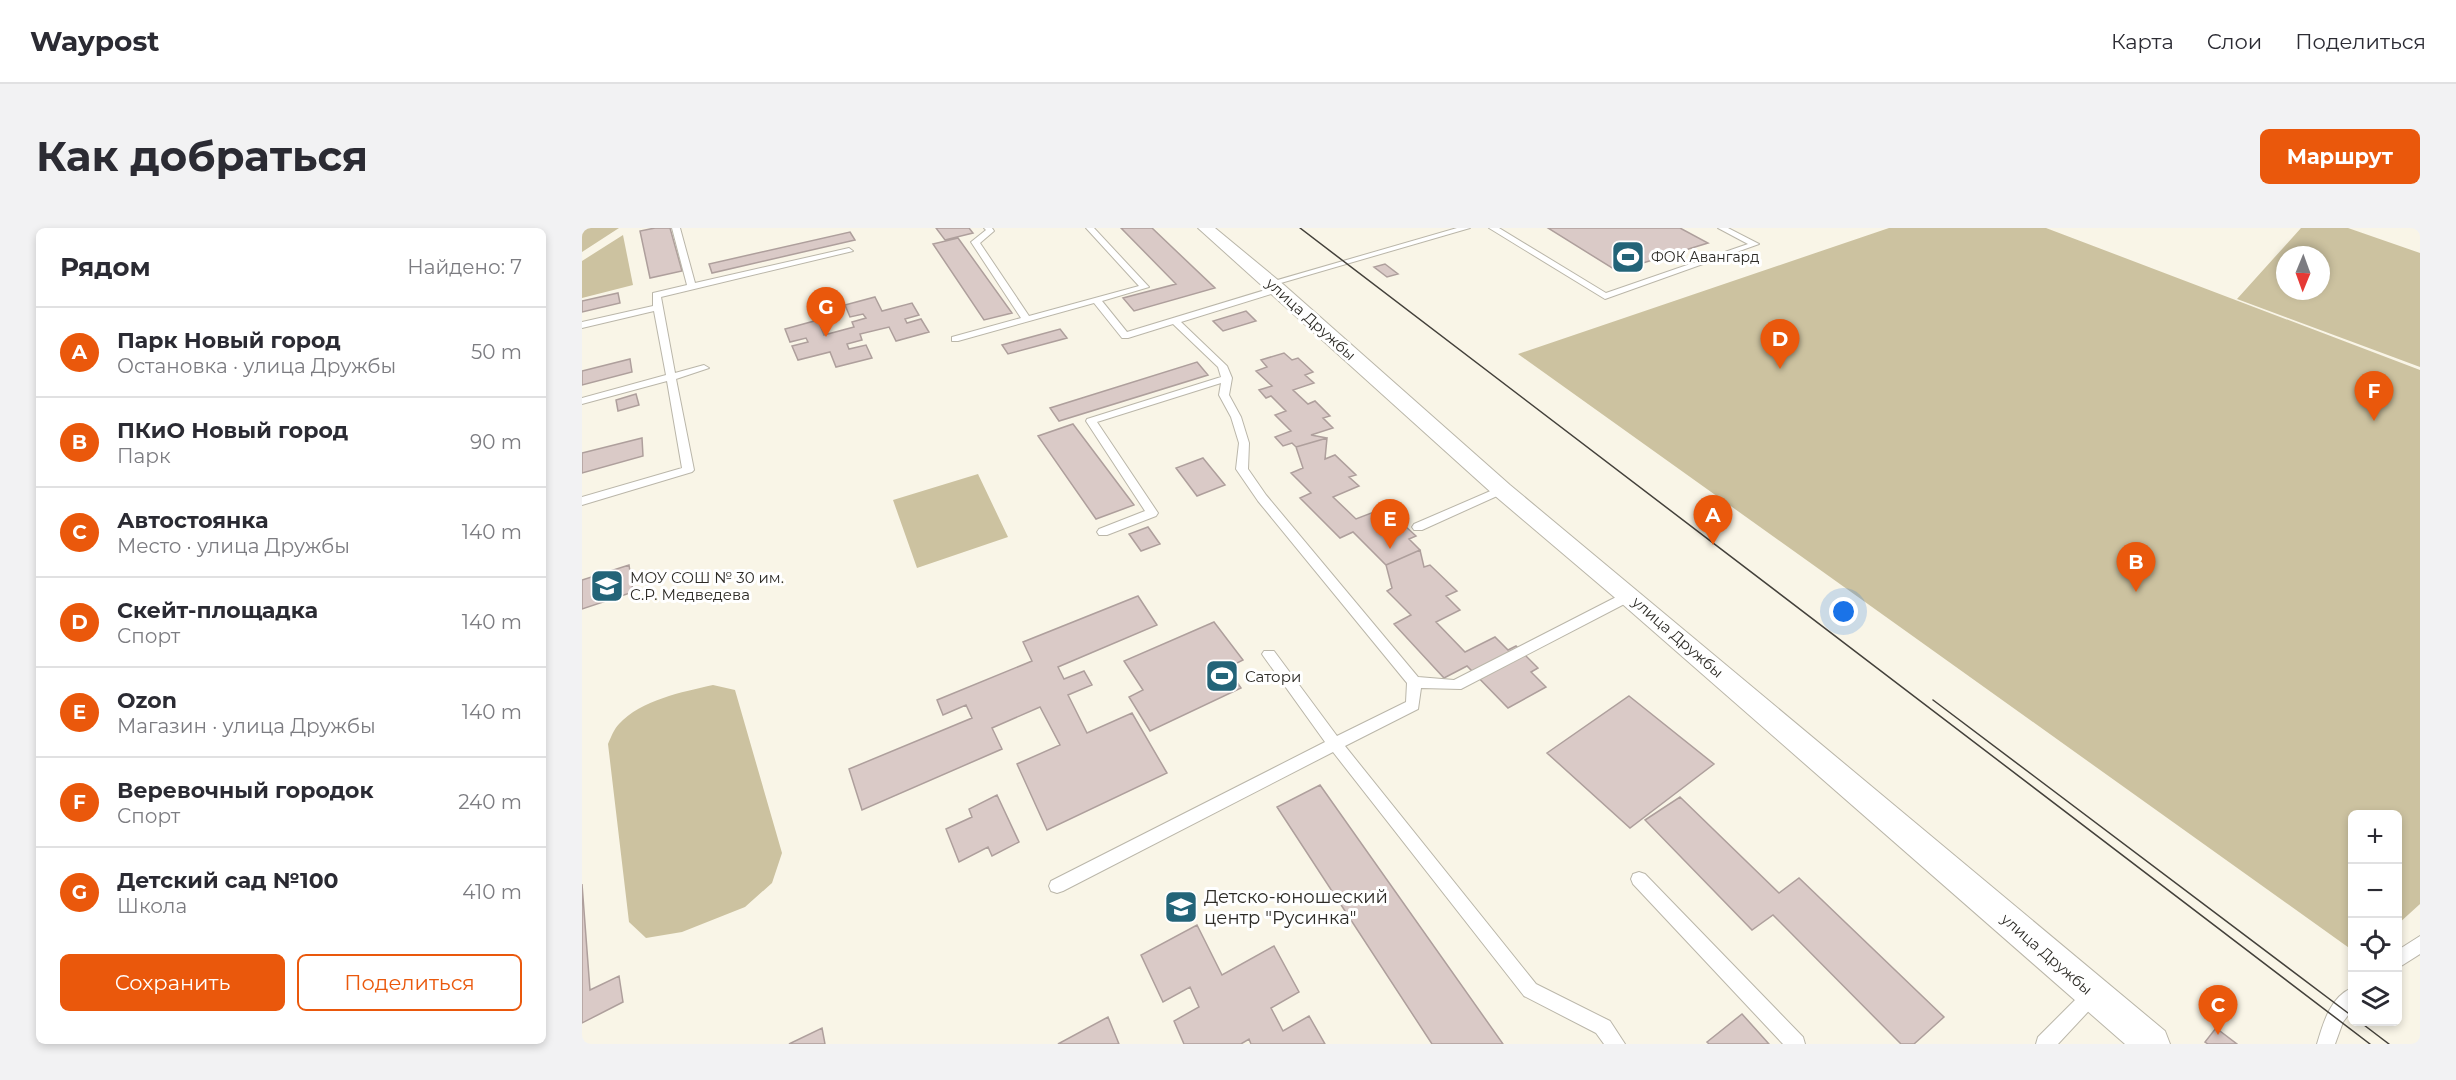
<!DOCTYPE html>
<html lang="ru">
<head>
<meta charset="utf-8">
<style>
	:root { --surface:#fff; --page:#f2f2f3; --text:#2b2b33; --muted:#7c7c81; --line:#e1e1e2; --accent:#ea580c }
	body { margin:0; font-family:Montserrat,sans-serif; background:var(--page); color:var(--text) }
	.controls { position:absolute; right:18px; bottom:18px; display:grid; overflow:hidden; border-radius:9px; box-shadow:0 3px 9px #0003 }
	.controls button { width:54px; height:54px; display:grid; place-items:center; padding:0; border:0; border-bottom:2px solid var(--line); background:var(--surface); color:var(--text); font:30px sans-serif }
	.compass { position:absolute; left:1694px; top:18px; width:54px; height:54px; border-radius:50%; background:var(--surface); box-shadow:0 3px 9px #0003; rotate:181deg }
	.you { position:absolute; left:1262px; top:384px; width:21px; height:21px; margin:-15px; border:4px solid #fff; border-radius:50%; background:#1a73e8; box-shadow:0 0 0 9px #1a73e833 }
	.badge { display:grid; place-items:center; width:39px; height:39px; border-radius:50%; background:var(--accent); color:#fff; font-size:20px; font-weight:700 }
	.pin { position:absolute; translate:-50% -50px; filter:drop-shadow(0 2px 3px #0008) }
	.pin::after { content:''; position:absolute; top:32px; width:21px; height:18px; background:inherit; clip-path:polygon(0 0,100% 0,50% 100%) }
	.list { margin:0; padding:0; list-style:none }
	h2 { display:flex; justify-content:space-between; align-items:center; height:78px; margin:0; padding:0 24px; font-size:26px }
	h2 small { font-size:20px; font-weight:400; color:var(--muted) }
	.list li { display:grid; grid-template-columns:39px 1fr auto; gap:18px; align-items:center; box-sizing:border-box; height:90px; padding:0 24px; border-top:2px solid var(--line) }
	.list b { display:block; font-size:22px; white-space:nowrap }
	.list p { margin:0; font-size:20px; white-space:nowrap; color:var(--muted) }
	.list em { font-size:20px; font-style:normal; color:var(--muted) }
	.actions { display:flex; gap:12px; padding:18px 24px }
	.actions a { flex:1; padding:14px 0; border:2px solid var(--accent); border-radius:9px; text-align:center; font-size:21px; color:var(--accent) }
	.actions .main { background:var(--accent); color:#fff }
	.icon { flex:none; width:33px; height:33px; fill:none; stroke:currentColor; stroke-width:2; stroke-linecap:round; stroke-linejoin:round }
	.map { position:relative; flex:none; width:1838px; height:816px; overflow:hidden; border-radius:9px }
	header { display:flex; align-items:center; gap:36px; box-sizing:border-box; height:84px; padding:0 30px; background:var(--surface); border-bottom:2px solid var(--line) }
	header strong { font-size:28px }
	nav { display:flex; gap:33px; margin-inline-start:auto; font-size:21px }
	.intro { display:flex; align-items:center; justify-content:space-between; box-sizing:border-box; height:144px; padding:0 36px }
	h1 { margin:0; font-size:42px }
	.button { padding:15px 27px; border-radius:9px; background:var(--accent); color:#fff; font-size:21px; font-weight:700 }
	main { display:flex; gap:36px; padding:0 36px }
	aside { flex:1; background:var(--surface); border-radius:9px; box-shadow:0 3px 9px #0003 }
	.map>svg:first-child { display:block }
	.green { fill:#ccc2a0; fill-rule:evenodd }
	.building { fill:#dacac7; stroke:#ae9f9c; stroke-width:1.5 }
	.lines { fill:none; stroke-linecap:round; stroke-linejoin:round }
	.service-casing { stroke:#bab6a9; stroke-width:2 }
	.minor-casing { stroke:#bab6a9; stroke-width:2 }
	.service { fill:#fff; fill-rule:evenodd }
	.minor { fill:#fff; fill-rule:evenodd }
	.tram { stroke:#44413b; stroke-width:1.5 }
	.labels { text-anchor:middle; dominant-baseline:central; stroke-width:6; stroke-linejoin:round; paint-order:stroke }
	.far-poi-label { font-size:14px; fill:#2d2b26; stroke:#fff; text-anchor:start }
	.street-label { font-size:15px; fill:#2d2b26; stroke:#fff }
	.poi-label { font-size:15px; fill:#2d2b26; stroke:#fff; text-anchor:start }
	.near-poi-label { font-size:18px; fill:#2d2b26; stroke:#fff; text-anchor:start }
</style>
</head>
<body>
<header>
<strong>Waypost</strong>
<nav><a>Карта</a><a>Слои</a><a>Поделиться</a></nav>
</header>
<div class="intro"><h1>Как добраться</h1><a class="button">Маршрут</a></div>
<main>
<aside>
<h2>Рядом<small>Найдено: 7</small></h2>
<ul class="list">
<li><span class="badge">A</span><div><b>Парк Новый город</b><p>Остановка · улица Дружбы</p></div><em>50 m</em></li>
<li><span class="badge">B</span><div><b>ПКиО Новый город</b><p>Парк</p></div><em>90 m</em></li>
<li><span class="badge">C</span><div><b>Автостоянка</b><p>Место · улица Дружбы</p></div><em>140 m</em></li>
<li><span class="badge">D</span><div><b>Скейт-площадка</b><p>Спорт</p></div><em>140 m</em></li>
<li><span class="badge">E</span><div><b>Ozon</b><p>Магазин · улица Дружбы</p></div><em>140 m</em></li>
<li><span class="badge">F</span><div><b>Веревочный городок</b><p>Спорт</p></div><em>240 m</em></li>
<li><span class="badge">G</span><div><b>Детский сад №100</b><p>Школа</p></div><em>410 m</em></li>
</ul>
<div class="actions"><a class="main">Сохранить</a><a>Поделиться</a></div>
</aside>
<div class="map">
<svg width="1838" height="816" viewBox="0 0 1838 816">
	<rect width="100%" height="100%" fill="#f9f5e7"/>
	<!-- green -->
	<path class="green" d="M 0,0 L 37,0 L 0,24 Z
		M 1307,0 L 1464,0 L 1838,142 L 1838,676 L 1816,696 L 1816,586 L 1770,586 L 1770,722 L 936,126 Z
		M 1719,0 L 1766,0 L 1838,25 L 1838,139 L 1655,71 ZM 1703,27 L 1739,27 L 1739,63 L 1703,63 Z
		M 41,7 L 51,57 L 0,70 L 0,33 Z
		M 396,246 L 426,309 L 335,340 L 311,272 Z
		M 131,457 L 153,462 L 200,625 L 190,655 L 163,679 L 100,704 L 64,710 L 47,694 L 26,516 C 29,509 32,501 37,496 C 59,472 100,464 131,457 Z"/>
	<!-- building -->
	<path class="building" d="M 73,0 L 88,0 L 100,43 L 68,50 L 58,3 Z
		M 354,0 L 387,0 L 391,5 L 363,12 Z
		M 539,0 L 570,0 L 633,60 L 552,83 L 541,70 L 594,56 Z
		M 966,0 L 1098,0 L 1126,15 L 1035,43 Z
		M 268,4 L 273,12 L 130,45 L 127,36 Z
		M 376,10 L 430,85 L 402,92 L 351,16 Z
		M 803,36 L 816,46 L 805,49 L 792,39 Z
		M 36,65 L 38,75 L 0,84 L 0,73 Z
		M 293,69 L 300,83 L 330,75 L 337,87 L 323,91 L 325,95 L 339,91 L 347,104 L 314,113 L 307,99 L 278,106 L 280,112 L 265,116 L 267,121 L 284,117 L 290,130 L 254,139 L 248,124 L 216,132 L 210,118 L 226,114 L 224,110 L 208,114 L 203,101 L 236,92 L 242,107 L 272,99 L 270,94 L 284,90 L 281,86 L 268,89 L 263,77 Z
		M 664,83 L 674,93 L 641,103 L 631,93 Z
		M 478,101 L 485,110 L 426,126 L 420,117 Z
		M 702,125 L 710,132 L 716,130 L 731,144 L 723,147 L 732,155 L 711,162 L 726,176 L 733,173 L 748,188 L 741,190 L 751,200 L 729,207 L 745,210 L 714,219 L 710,215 L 701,218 L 693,209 L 709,203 L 693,187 L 704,183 L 689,168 L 684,170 L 677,162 L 690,158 L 674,143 L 685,139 L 679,132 Z
		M 48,131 L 50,144 L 0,157 L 0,143 Z
		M 615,134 L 626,147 L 477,193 L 468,180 Z
		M 54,166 L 57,177 L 36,183 L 34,172 Z
		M 491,196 L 552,277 L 514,291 L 456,208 Z
		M 60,210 L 61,228 L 0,245 L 0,225 Z
		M 745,210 L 743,231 L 753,227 L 774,247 L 767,249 L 777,258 L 751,269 L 774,291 L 797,282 L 807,291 L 812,288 L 834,308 L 827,311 L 838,322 L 804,337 L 771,304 L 758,310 L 718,270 L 729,265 L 709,245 L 721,240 L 714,219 Z
		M 621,230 L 643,257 L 615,268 L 594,240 Z
		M 566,299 L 578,316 L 559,323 L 547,306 Z
		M 838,322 L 842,339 L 848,337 L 875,363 L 864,368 L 878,382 L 854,394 L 883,424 L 913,409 L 926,422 L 934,418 L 956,440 L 949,444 L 964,459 L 926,480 L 885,438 L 862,450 L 812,396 L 829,387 L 805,363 L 810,360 L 804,337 Z
		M 47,337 L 51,364 L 0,381 L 0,352 Z
		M 556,368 L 575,397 L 476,439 L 482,451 L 502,443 L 510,457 L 486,467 L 505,505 L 550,485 L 585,545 L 465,602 L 435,536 L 478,517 L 458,479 L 410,500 L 420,521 L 280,582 L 267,541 L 390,490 L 384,477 L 361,487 L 355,472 L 450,433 L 441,414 Z
		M 632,394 L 661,432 L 645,440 L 659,460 L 568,503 L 547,469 L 561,462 L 542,433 Z
		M 1047,468 L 1132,536 L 1048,600 L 965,525 Z
		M 738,557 L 921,816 L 850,816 L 695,579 Z
		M 415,567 L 437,614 L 410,628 L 406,619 L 377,634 L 364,601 L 390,589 L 387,581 Z
		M 1098,569 L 1197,665 L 1217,650 L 1362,789 L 1332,816 L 1319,816 L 1191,687 L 1170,702 L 1063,592 Z
		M 0,656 L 8,762 L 37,748 L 41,774 L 0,795 Z
		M 615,697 L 640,747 L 692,718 L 717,764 L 689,780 L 701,803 L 727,788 L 743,816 L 669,816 L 667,811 L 659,816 L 602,816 L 592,793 L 617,779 L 608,759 L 581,774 L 559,727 Z
		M 1160,786 L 1187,816 L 1127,816 L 1125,814 Z
		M 526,789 L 537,816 L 476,816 Z
		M 240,800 L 243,816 L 207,816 Z
		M 1634,800 L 1655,816 L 1626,816 L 1623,814 Z"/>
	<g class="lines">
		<defs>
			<path id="service" d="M 90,0 L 98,0 L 113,55 L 267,20 L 271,23 L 79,69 L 93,145 L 122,137 L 127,140 L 94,151 L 112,242 L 110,244 L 0,277 L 0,269 L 100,240 L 85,153 L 0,176 L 0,170 L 84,147 L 72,83 L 0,100 L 0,94 L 71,78 L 71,65 L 105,57 Z
				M 402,0 L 410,0 L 412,3 L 398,15 L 447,88 L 557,58 L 504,0 L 512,0 L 567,59 L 520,73 L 545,104 L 693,59 L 699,59 L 699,63 L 599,94 L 645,138 L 650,150 L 647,167 L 659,189 L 667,215 L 666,241 L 684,267 L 836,449 L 872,452 L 1042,365 L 1052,365 L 1053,368 L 1052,371 L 879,461 L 839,460 L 836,481 L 763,518 L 954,756 L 1028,793 L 1043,816 L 1022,816 L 1014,805 L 942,768 L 751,524 L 481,663 L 475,665 L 469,663 L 467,658 L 469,653 L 743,514 L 682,429 L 680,426 L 682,423 L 692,423 L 755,508 L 824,474 L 825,455 L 676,273 L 654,241 L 657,215 L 649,189 L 637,167 L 639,155 L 515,194 L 576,285 L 574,288 L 525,307 L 517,307 L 515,304 L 517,301 L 563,283 L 504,193 L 505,191 L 639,149 L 636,139 L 591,96 L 546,110 L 540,110 L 512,75 L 376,113 L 370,113 L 370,109 L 439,90 L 389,14 L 404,2 Z
				M 875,0 L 888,0 L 692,57 L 685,55 Z
				M 907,0 L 917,0 L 1024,65 L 1166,16 L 1136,0 L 1146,0 L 1177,16 L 1023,71 Z
				M 920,258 L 926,262 L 924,264 L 840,302 L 832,302 L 830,299 L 832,296 Z
				M 1057,644 L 1063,646 L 1221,809 L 1223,816 L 1201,816 L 1051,656 L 1049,651 L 1051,646 Z
				M 1838,708 L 1838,726 L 1816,740 L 1816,722 Z
				M 1511,757 L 1517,760 L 1520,766 L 1517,772 L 1476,816 L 1454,816 L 1456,809 L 1505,760 Z
				M 1770,760 L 1770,782 L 1761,794 L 1753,816 L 1735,816 C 1741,796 1748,769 1770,760 Z"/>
			<path id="minor" d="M 616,0 L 633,0 L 702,57 L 928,257 L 1583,803 L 1588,816 L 1543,816 L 1038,374 L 912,267 Z"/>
		</defs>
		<!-- service casing -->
		<use href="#service" class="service-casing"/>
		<!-- minor casing -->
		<use href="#minor" class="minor-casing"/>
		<!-- service -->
		<use href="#service" class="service"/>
		<!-- minor -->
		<use href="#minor" class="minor"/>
		<!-- tram -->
		<path class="tram" d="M 718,0 L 1788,816
			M 1351,472 L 1770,788
			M 1778,794 L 1807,816"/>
	</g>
	<!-- icons -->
	<defs>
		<symbol id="stadium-square" viewBox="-11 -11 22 22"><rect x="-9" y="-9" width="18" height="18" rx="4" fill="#236478" stroke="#fff"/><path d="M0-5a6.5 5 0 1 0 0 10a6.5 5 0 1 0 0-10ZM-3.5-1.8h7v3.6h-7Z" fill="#fff"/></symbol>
		<symbol id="school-square" viewBox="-11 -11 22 22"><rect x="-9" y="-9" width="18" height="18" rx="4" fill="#236478" stroke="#fff"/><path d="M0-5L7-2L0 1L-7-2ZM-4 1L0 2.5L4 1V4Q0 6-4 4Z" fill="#fff"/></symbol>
	</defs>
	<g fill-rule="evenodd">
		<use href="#stadium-square" x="1027" y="10" width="38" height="38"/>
		<use href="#school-square" x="6" y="339" width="38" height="38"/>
		<use href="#stadium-square" x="621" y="429" width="38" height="38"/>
		<use href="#school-square" x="580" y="660" width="38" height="38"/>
	</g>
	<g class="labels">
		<!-- far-poi labels -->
		<g class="far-poi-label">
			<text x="1069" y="29">ФОК Авангард</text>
		</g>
		<!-- street labels -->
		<g class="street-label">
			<text transform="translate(729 91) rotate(42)">улица Дружбы</text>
			<text transform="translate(1096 409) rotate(41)">улица Дружбы</text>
			<text transform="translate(1465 726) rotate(41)">улица Дружбы</text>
		</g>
		<!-- poi labels -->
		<g class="poi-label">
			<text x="48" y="349">МОУ СОШ № 30 им.<tspan x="48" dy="17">С.Р. Медведева</tspan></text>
			<text x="663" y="448">Сатори</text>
		</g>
		<!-- near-poi labels -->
		<g class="near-poi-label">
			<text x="622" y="669">Детско-юношеский<tspan x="622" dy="21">центр "Русинка"</tspan></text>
		</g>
	</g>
</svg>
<div class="controls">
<button>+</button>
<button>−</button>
<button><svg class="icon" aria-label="locate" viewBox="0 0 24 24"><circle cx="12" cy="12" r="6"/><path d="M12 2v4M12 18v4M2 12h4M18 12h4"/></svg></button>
<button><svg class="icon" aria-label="layers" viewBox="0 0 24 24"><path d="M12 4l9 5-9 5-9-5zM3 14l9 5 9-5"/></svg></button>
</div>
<svg class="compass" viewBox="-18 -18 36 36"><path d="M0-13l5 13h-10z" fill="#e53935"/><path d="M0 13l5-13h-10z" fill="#7c7c81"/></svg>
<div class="you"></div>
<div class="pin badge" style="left:1131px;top:317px">A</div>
<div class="pin badge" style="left:1554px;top:364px">B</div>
<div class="pin badge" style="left:1636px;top:807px">C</div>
<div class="pin badge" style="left:1198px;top:141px">D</div>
<div class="pin badge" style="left:808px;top:321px">E</div>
<div class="pin badge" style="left:1792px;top:193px">F</div>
<div class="pin badge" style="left:244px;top:109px">G</div>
</div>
</main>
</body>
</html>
